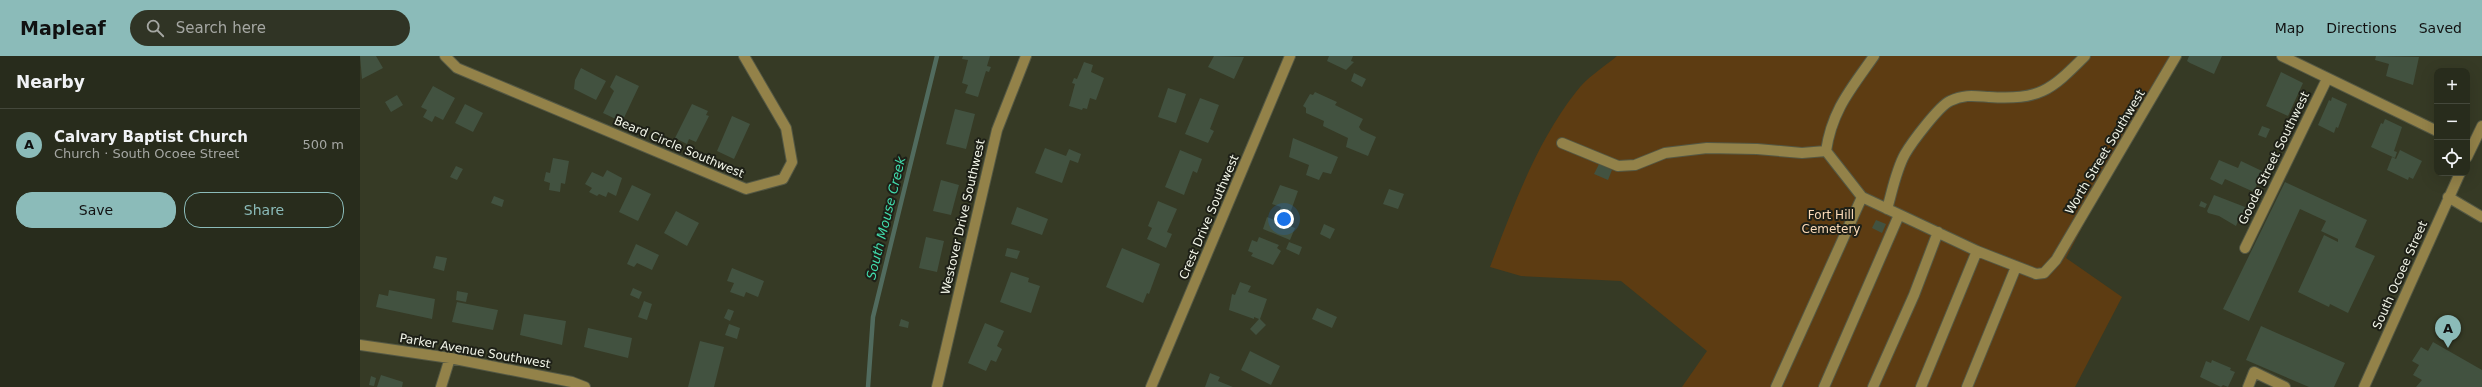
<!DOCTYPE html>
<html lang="en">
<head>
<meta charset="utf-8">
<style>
	:root { --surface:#282c1c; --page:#303425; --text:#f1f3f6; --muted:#a5a7a3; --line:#44483b; --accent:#8bbbb9 }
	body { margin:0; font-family:"DejaVu Sans",sans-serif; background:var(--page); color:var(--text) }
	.controls { position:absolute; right:12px; top:12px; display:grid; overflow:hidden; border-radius:8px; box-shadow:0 4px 16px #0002 }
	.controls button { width:36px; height:36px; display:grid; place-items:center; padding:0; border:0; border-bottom:1px solid var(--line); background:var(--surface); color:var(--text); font:20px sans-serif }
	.you { position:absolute; left:924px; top:163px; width:14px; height:14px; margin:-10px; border:3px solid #fff; border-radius:50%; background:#1a73e8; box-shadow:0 0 0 6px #1a73e833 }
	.badge { display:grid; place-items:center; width:26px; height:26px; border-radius:50%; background:var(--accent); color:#111; font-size:13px; font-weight:700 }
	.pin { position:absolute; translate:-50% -33px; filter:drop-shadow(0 1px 2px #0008) }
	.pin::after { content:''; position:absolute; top:21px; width:14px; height:12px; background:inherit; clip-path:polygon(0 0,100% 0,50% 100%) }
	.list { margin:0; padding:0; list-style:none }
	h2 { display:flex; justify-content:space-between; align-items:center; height:52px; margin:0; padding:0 16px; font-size:17px }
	h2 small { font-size:13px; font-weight:400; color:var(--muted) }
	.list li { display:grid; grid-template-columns:26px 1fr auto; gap:12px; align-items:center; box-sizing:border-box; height:72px; padding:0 16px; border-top:1px solid var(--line) }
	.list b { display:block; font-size:15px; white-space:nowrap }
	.list p { margin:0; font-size:13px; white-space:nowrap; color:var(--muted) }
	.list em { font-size:13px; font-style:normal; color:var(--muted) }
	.actions { display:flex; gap:8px; padding:12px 16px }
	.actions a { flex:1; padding:9px 0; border:1px solid var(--accent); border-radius:16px; text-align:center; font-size:14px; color:var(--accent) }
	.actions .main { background:var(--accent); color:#111 }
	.icon { flex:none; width:22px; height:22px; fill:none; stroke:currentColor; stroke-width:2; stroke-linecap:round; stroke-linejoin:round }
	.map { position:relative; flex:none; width:2122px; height:331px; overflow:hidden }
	header { display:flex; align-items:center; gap:24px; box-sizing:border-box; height:56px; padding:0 20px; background:var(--accent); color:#111 }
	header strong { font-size:19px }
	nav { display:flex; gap:22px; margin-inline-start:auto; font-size:14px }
	.search { width:280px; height:36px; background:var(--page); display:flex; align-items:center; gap:10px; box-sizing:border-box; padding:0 14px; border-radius:22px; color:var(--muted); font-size:15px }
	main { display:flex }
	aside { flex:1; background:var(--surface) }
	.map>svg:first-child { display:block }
	.green { fill:#5d3c12 }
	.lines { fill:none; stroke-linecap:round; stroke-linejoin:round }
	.stream { stroke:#516b5e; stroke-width:4.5 }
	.building { fill:#425240 }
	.minor-casing { stroke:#545844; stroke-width:12 }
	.minor { stroke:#938249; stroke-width:10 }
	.labels { text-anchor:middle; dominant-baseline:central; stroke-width:4; stroke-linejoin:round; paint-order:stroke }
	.street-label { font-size:12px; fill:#f3f6e9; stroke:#1e2017 }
	.park-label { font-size:12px; fill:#fcdbb9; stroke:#1e2017 }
	.water-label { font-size:13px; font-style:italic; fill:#41dcac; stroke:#1e2017 }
</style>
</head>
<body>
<header>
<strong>Mapleaf</strong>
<div class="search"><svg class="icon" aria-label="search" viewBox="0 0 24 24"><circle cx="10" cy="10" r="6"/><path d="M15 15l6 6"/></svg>Search here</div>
<nav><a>Map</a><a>Directions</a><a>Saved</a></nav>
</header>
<main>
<aside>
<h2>Nearby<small></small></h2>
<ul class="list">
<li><span class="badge">A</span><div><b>Calvary Baptist Church</b><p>Church · South Ocoee Street</p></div><em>500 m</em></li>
</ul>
<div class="actions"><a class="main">Save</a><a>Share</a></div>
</aside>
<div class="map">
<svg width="2122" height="331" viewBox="0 0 2122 331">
	<rect width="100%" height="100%" fill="#363a25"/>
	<!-- green -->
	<path class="green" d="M 1257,0 L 1812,0 L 1706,202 L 1762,241 L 1715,331 L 1322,331 L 1347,295 L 1261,225 L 1161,220 L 1130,211 C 1153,151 1176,87 1216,36 C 1226,22 1244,11 1257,0 Z"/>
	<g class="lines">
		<!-- stream -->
		<path class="stream" d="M 508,331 L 513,261 L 577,0"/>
	</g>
	<!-- building -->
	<path class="building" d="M 0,0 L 16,0 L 23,12 L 2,23 Z
		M 603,0 L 630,0 L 627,10 L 631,11 L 629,16 L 626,15 L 618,41 L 605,37 L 608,29 L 602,27 L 608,4 L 602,3 Z
		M 854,0 L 884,1 L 874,23 L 848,11 Z
		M 969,0 L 993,0 L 991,5 L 994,6 L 986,14 L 967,5 Z
		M 1829,0 L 1862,0 L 1854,18 L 1830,7 L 1827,5 Z
		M 2016,0 L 2059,1 L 2053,29 L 2026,20 L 2029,8 L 2015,4 Z
		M 724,6 L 733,9 L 731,16 L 744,22 L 736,44 L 730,42 L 727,53 L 723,52 L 722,54 L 709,50 L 715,28 L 712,27 L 714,22 L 717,23 Z
		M 221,12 L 246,25 L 236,44 L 214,33 L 215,24 Z
		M 1921,16 L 1943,27 L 1928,60 L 1906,50 Z
		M 994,17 L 1006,23 L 1002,31 L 991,25 Z
		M 256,19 L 279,30 L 262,66 L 243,57 L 254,35 L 250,31 Z
		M 73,30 L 95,42 L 83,64 L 75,60 L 72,66 L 63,61 L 67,54 L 61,51 Z
		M 808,32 L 826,38 L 816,67 L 798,61 Z
		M 955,36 L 977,46 L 975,49 L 1003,63 L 999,71 L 1001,74 L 1016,81 L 1008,100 L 986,91 L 988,82 L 963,70 L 964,65 L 946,57 L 946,52 L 943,50 L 950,38 L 953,39 Z
		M 37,39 L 43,49 L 31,56 L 25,46 Z
		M 1972,41 L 1987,48 L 1978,72 L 1976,71 L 1974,77 L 1958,69 L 1969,44 L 1971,45 Z
		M 840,42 L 859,49 L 850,73 L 854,75 L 848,87 L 825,78 Z
		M 105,48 L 123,57 L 113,76 L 95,67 Z
		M 332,48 L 348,55 L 346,59 L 349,60 L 336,86 L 329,83 L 327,88 L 315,82 Z
		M 595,53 L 615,58 L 606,93 L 586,88 Z
		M 372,60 L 390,68 L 374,103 L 357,95 Z
		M 2025,63 L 2042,71 L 2034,95 L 2037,96 L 2035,102 L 2011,91 L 2021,67 L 2023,68 Z
		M 1902,70 L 1910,73 L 1906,82 L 1898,79 Z
		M 933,82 L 978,101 L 971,118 L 963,116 L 959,124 L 946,119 L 949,109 L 929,101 Z
		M 685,92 L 706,100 L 709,93 L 721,98 L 718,107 L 710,104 L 702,127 L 675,117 Z
		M 820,94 L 842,103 L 837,117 L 833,115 L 824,139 L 805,131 Z
		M 2040,94 L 2062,105 L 2053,123 L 2049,121 L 2048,124 L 2027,114 L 2032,101 L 2036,103 Z
		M 193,102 L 209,105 L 205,128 L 201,127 L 200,136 L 189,134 L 190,127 L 184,125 L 186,116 L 190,117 Z
		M 1859,104 L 1878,112 L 1881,105 L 1902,115 L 1894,136 L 1865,123 L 1862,129 L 1850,123 Z
		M 1239,108 L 1252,114 L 1248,124 L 1234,118 Z
		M 96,110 L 103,113 L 97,124 L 90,121 Z
		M 247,114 L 262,122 L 256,140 L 248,136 L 246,141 L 239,138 L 237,140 L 229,136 L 232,132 L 225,128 L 232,116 L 243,121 Z
		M 581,124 L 599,129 L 591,159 L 573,155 Z
		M 1925,126 L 2007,164 L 1995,191 L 2015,200 L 1988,257 L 1970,248 L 1969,251 L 1938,236 L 1964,179 L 1978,186 L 1978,183 L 1961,175 L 1966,165 L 1940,153 L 1889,265 L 1863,253 Z
		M 272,129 L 291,138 L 278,165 L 259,156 Z
		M 920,129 L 938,135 L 929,160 L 919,156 L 921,151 L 912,148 Z
		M 1029,133 L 1044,138 L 1038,153 L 1023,148 Z
		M 1854,139 L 1885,151 L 1883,156 L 1886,157 L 1881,166 L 1878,165 L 1876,170 L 1859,160 L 1848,157 L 1847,155 Z
		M 134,140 L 144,144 L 142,151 L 131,147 Z
		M 798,145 L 817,153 L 807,176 L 812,178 L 806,192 L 787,183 L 792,172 L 788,170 Z
		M 1841,145 L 1847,148 L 1845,152 L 1839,150 Z
		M 657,151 L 688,163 L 682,179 L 651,168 Z
		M 316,155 L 339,167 L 327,190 L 304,177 Z
		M 907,161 L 935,172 L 930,184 L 903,173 Z
		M 1516,164 L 1526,168 L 1522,177 L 1512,172 Z
		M 964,168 L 975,173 L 970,183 L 960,178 Z
		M 566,181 L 584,185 L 577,216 L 559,212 Z
		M 899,181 L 919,189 L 917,192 L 921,195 L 913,209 L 891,200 L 893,197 L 888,195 L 892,184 L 897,186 Z
		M 929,186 L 942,191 L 939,199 L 926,193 Z
		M 276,188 L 299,199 L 292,214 L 277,207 L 274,211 L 267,208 Z
		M 647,192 L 660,195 L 657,203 L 645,200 Z
		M 762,192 L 800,208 L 789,238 L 787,237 L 783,247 L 746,231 Z
		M 76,200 L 87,202 L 84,215 L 73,212 Z
		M 372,212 L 404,225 L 398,241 L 386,236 L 384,241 L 370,236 L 374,227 L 367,225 Z
		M 651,216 L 669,222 L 668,226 L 680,230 L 671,257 L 640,246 Z
		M 880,226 L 891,230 L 888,236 L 907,243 L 900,263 L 906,269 L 896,279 L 890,273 L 899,263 L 894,261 L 894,263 L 869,254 L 872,238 L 875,239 Z
		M 273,232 L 282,236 L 279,243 L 270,239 Z
		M 29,234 L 75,243 L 72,263 L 16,251 L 19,238 L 28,240 Z
		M 97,235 L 108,237 L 106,246 L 96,244 Z
		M 284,245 L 292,248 L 287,264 L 278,261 Z
		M 97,246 L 138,254 L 133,274 L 92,266 Z
		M 957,252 L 977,261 L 972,272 L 952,263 Z
		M 368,253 L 374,255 L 370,265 L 364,262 Z
		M 164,258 L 206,265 L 202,289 L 160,279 Z
		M 541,263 L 549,266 L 548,272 L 539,270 Z
		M 625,267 L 644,275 L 637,290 L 642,293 L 636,306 L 631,304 L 626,315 L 608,307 Z
		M 369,268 L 380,272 L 377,283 L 365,279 Z
		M 1901,270 L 1985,307 L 1974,331 L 1949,331 L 1886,304 Z
		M 228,272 L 272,282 L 268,302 L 224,291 Z
		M 340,285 L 364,291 L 354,331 L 328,331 Z
		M 2073,286 L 2122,314 L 2122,331 L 2056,331 L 2062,324 L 2053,319 L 2059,309 L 2052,305 L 2061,291 L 2068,295 Z
		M 890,295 L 920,310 L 911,329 L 881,314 Z
		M 1852,304 L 1871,312 L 1870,314 L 1875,316 L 1868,331 L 1863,329 L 1861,331 L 1840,321 L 1846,305 L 1851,307 Z
		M 850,317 L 860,321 L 858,325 L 873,331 L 845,331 Z
		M 21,319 L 43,326 L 42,331 L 17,331 Z
		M 11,320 L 16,322 L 14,330 L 9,329 Z"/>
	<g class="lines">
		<defs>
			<path id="minor" d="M 85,0 L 97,12 L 386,133 L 423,123 L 432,106 L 426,72 L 384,0
				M 1514,0 C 1491,33 1472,54 1466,95 L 1502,141 L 1617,195 L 1676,218 L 1684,217 L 1696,204 L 1816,0
				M 1922,0 L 2077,75
				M 1202,87 L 1258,110 L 1275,109 L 1305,97 L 1347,92 L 1397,93 L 1442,97 L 1466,95
				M 2107,101 L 2122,70
				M 2088,141 L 2122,161
				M 1527,153 C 1532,136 1536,114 1545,98 C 1552,86 1579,50 1590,45 C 1604,38 1615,40 1629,41 C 1680,44 1690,35 1725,0
				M 1885,192 L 1967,23
				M 0,289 L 90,302 L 212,326 L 225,331
				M 81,331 L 90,302
				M 577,331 L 637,74 L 666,0
				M 791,331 L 930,0
				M 1416,331 L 1502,141
				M 1464,331 L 1539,159
				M 1513,331 L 1554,239 L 1578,176
				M 1561,331 L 1617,195
				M 1607,331 L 1656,211
				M 1888,331 L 1894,316 L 1925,331
				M 2004,331 L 2100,117"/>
		</defs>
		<!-- minor casing -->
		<use href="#minor" class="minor-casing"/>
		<!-- minor -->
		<use href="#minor" class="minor"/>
	</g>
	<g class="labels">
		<!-- street labels -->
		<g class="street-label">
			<text transform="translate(319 91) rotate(23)">Beard Circle Southwest</text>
			<text transform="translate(1745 96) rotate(-59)">Worth Street Southwest</text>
			<text transform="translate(1914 102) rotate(-64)">Goode Street Southwest</text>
			<text transform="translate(603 161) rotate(-77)">Westover Drive Southwest</text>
			<text transform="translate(849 161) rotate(-67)">Crest Drive Southwest</text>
			<text transform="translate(2040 219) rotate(-66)">South Ocoee Street</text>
			<text transform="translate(115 295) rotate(10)">Parker Avenue Southwest</text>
		</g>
		<!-- park labels -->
		<g class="park-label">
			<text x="1471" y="159">Fort Hill<tspan x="1471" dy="14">Cemetery</tspan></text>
		</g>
		<!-- water labels -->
		<g class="water-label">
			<text transform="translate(526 162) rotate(-76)">South Mouse Creek</text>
		</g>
	</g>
</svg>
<div class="controls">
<button>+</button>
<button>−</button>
<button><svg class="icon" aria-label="locate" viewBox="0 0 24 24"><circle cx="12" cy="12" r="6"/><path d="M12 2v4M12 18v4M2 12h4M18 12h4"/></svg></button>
</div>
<div class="you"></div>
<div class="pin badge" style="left:2088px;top:292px">A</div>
</div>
</main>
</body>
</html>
